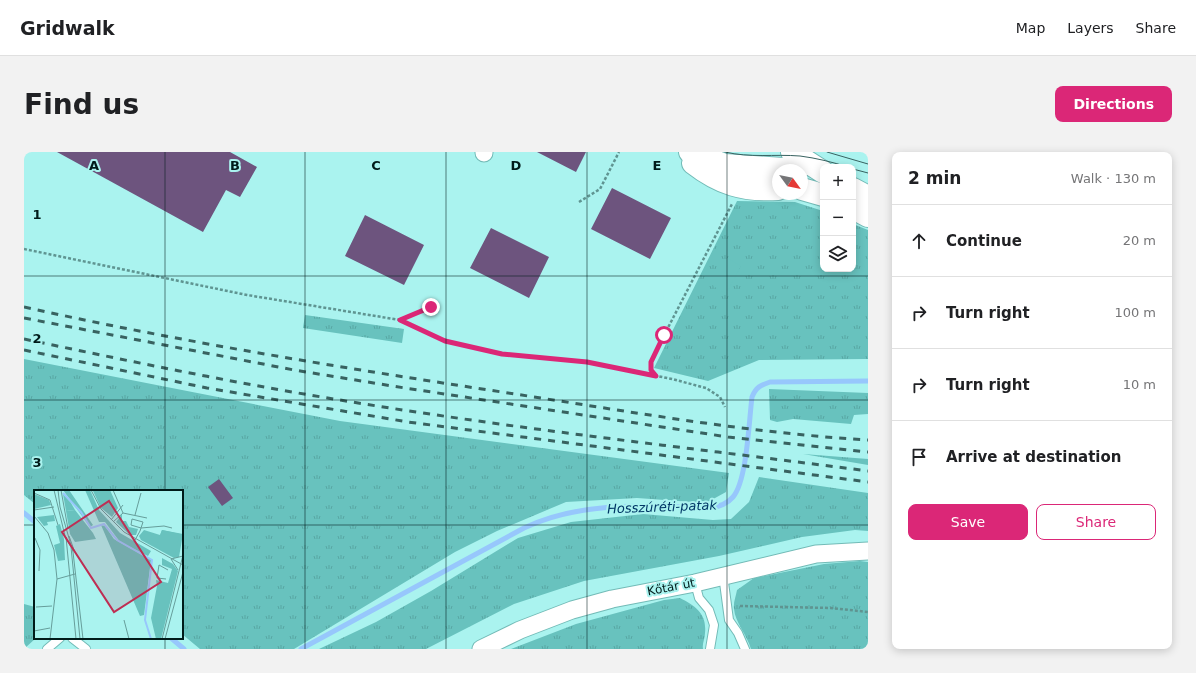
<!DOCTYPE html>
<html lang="en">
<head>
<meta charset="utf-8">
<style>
	:root { --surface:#fff; --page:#f2f2f2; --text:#202124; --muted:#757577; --line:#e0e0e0; --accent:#db2777 }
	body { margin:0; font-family:"DejaVu Sans",sans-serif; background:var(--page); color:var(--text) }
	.controls { position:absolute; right:12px; top:12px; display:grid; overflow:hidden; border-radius:8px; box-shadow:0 2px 10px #0003 }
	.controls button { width:36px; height:36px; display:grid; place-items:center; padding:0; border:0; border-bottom:1px solid var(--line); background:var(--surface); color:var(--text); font:20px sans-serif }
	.compass { position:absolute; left:748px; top:12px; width:36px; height:36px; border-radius:50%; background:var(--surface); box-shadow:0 2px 10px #0003; rotate:123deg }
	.stop { position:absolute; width:12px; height:12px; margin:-9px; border:3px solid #db2777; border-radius:50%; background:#fff }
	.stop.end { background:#db2777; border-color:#fff; box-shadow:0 1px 4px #0008 }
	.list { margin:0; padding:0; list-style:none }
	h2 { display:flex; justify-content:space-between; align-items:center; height:52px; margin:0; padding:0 16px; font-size:17px }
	h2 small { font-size:13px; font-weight:400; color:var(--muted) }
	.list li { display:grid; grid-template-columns:26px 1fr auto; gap:12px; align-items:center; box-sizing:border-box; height:72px; padding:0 16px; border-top:1px solid var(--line) }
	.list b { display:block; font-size:15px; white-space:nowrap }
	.list em { font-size:13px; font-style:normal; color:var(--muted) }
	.actions { display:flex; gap:8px; padding:12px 16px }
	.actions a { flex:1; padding:9px 0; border:1px solid var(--accent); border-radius:8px; text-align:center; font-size:14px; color:var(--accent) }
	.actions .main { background:var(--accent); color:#fff }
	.icon { flex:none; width:22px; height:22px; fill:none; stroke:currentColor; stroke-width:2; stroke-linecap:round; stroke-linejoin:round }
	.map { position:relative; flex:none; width:844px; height:497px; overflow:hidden; border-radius:8px }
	header { display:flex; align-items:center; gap:24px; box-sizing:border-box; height:56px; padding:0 20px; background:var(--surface); border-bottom:1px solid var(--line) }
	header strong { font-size:19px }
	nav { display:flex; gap:22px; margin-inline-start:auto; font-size:14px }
	.intro { display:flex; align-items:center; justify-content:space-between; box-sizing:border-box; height:96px; padding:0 24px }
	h1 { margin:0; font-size:28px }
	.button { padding:10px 18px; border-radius:8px; background:var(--accent); color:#fff; font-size:14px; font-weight:700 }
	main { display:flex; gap:24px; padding:0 24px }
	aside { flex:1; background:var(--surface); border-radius:8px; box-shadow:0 2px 10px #0003 }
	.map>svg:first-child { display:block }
	.grass { fill:url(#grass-tufts) }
	.garden { fill:#68c2be }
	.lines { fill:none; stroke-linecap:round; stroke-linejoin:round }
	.stream { stroke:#97c7fc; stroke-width:5 }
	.building { fill:#6d547e }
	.lane-casing { stroke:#73bbb7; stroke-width:10 }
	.street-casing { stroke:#73bbb7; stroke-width:19 }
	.secondary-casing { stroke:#73bbb7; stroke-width:24 }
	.path { stroke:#5f9491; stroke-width:2.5; stroke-dasharray:3 2; stroke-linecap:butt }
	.lane { stroke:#fff; stroke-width:8 }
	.street { stroke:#fff; stroke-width:17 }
	.secondary { stroke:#fff; stroke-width:22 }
	.tram { stroke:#386260; stroke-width:1 }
	.rail { stroke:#386260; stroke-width:3; stroke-dasharray:7 7; stroke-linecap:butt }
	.route { stroke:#db2777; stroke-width:5 }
	.grid { fill:none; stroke:#001b1a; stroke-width:1; stroke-opacity:0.55 }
	.labels { text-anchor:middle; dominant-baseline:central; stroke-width:4; stroke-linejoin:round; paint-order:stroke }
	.street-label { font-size:12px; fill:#001b1a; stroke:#aaf3ef }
	.water-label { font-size:13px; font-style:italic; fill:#013766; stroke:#aaf3ef }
	.inset-river { fill:none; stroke:#97c7fc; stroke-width:2 }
	.inset-road { fill:none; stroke:#669d9a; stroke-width:1 }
	.view { fill:#be2e53; fill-opacity:0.15; stroke:#be2e53; stroke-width:2 }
	.inset-edge { fill:none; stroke:#001b1a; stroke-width:2 }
	.grid-label { font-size:13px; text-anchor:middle; font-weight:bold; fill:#001b1a; stroke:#aaf3ef; stroke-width:4; stroke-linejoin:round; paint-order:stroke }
</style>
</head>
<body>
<header>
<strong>Gridwalk</strong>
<nav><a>Map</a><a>Layers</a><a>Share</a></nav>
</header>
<div class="intro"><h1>Find us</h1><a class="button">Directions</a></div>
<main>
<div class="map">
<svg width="844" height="497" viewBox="0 0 844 497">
	<defs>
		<pattern id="grass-tufts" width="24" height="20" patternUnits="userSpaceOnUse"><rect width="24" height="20" fill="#68c2be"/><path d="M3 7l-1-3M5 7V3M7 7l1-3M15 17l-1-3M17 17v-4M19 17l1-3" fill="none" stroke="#58a6a3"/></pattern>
	</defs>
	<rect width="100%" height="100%" fill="#aaf3ef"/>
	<!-- grass -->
	<path class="grass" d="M 713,49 L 771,50 L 799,59 L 799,117 L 829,117 L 829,72 L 844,78 L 844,207 L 735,208 L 684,229 L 630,216 Z
		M 281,163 L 380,177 L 378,191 L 279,176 Z
		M 0,207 L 316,269 L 705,321 L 702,340 L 682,351 L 613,346 L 542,350 L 473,379 L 431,400 L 270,497 L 176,497 L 158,482 L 158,339 L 11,339 L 11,352 L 0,343 Z
		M 745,237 L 844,241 L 844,262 L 830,263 L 827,272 L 769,267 L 753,270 L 746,268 Z
		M 779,302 L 844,307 L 844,313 Z
		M 735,325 L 844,341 L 844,379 L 831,378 L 778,385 L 695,404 L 560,429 L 490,452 L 402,497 L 295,497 L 352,470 L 407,439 L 494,386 L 547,370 L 619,362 L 689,368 L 707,367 L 725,350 Z
		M 836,409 L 844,410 L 844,497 L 727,497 C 723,483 711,470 710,457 C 709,451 712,444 713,438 L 730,426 L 800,412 Z
		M 656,446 C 672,454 683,462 681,481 C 681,487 678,491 679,497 L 487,497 L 552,472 L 640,448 Z
		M 0,452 L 11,455 L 12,486 L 0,497 Z"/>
	<!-- garden -->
	<path class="garden" d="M 703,106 L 717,114 L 702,142 L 689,134 Z"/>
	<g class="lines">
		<!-- stream -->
		<path class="stream" d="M 0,361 L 11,370
			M 147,486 L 160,497
			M 277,497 L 500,376 C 559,348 624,354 687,356 C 696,354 703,352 709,345 C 723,329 725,268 728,245 C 732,235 737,233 746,230 L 844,229"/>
	</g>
	<!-- building -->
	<path class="building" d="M 33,0 L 206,0 L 233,15 L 216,45 L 202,38 L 179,80 Z
		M 513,0 L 562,0 L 552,20 Z
		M 588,36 L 647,66 L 626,107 L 567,77 Z
		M 341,63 L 400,93 L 380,133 L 321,104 Z
		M 467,76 L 525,105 L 505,146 L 446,116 Z
		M 195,327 L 209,346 L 198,354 L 184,335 Z"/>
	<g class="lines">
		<defs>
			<path id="lane" d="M 699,423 L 705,468 L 714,481 L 721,497
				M 671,431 L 675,446 L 685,458 L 690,473 L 686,497
				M 48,486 L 62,497
				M 23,497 L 36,486"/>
			<path id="street" d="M 460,1 L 460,0
				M 457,497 L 496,478 L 548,458 L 588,447 L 671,431 L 792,402 L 844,399"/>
			<path id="secondary" d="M 666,0 L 701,13 L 773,18
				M 768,0 L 799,20
				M 669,11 C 696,32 719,39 754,37
				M 778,37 L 799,43
				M 829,37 L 844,45
				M 829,56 L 844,64"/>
		</defs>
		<!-- lane casing -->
		<use href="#lane" class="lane-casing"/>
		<!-- street casing -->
		<use href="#street" class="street-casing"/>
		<!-- secondary casing -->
		<use href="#secondary" class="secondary-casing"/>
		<!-- path -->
		<path class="path" d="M 555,50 L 576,37 L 595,0
			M 0,97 L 223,143 L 376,168 L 421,189 L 478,202 L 563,210 L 648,227 L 682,236 L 696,245 L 701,255
			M 377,167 L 407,155
			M 632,224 L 627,218 L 627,210 L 634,195 L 708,52
			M 716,454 L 807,456 L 844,460"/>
		<!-- lane -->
		<use href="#lane" class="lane"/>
		<!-- street -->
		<use href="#street" class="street"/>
		<!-- secondary -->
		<use href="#secondary" class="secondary"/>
		<!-- tram -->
		<path class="tram" d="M 701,0 C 726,6 750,2 776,4 C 792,6 808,10 824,15
			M 803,0 L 844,12
			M 829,17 L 844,21"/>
		<!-- rail -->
		<path class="rail" d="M 0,155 C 162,191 326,217 491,242 C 608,260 726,281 844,288
			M 0,166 L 270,218 L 368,234 L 704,285 L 844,300
			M 0,187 C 105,209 210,231 316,248 C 491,277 668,296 844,319
			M 0,198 L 183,236 L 384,270 L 844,330"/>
	</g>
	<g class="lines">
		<!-- route -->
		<path class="route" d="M 407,155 L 376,168 L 421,189 L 478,202 L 563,210 L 632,224 L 627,218 L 627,210 L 640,183"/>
	</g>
	<!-- grid -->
	<path class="grid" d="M 141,0 L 141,339M 281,0 L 281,497M 422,0 L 422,497M 563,0 L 563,497M 703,0 L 703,497M 0,124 L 844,124M 0,248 L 844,248M 0,373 L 11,373M 158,373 L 844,373M 141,486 L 141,497"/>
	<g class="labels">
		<!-- street labels -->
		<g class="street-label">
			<text transform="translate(647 435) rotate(-11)">Kőtár út</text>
		</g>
		<!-- water labels -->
		<g class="water-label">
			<text transform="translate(638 355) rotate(-2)">Hosszúréti-patak</text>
		</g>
	</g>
	<!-- overview -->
	<g transform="translate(10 338)">
		<rect width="149" height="149" fill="#aaf3ef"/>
		<path d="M 29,0 L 35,0 L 59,35 L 56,37 ZM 51,0 L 56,0 L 65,20 L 86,43 L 117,61 L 114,66 L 86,52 L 71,32 L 65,32 ZM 76,0 L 84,18 L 78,27 L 67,18 L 59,1 ZM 0,4 L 15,10 L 17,15 L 0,19 ZM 41,20 L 59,43 L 62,49 L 41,52 L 36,44 L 32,21 ZM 88,24 L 88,31 L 92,31 L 95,37 L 104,39 L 102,45 L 96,45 L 82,32 ZM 20,25 L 21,31 L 13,32 L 14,35 L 10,36 L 3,27 ZM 26,34 L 30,49 L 31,70 L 24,71 L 20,55 L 26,53 L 22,36 ZM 67,35 L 71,36 L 80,49 L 117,70 L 110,125 L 106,126 ZM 110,40 L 126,45 L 128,40 L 149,44 L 145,67 L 140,68 L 107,50 L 105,46 ZM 128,68 L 139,74 L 144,81 L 127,149 L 122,149 L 117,128 L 123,96 L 122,90 L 134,93 L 138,79 L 128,75 Z" fill="#68c2be"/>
		<path d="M 128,40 L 146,44 L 140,67 L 122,57 Z" fill="#68c2be"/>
		<path d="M 29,4 L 37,13 L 41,20 L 32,21 Z" fill="#68c2be"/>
		<path class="inset-river" d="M 29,3 L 47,22 L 57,38 L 70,34 L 83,50 L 118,70 L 111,130 L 117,149"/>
		<path class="inset-road" d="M 20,0 L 31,46 L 37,57 L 46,149M 24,0 L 26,17 L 39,62 L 49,149M 27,0 L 34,39M 57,0 L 67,19 L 90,42 L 149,75M 79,0 L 89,23 L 113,28M 0,3 L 16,10 L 24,35M 0,20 L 20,17M 101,25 L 107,3M 0,26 L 14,43 L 20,60 L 23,89 L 16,149M 77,30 L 89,15M 79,32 L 89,23M 35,46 L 40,60M 32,47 L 42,149M 1,48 L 6,60 L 5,81M 101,50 L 106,41 L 109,32 L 98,29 L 97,35 L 107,38 L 130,36 L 138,38M 137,69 L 144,80M 137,69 L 149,66M 23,89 L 41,84M 132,89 L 123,88 L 125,75 L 134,80M 2,117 L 18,116M 90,130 L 95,149M 0,141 L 16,138M 128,149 L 149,65M 131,149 L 149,82"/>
		<path class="view" d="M 75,11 L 127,92 L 80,122 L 28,42 Z"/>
		<rect width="149" height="149" class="inset-edge"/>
	</g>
	<g class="grid-label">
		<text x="70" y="18">A</text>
		<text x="211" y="18">B</text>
		<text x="352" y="18">C</text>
		<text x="492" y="18">D</text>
		<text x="633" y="18">E</text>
		<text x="13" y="67">1</text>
		<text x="13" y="191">2</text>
		<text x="13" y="315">3</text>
	</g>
</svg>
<div class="controls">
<button>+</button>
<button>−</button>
<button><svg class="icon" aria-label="layers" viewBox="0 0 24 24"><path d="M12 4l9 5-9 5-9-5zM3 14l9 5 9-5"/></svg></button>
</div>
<svg class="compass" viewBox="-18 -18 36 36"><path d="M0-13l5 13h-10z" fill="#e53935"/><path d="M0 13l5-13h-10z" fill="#757577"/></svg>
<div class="stop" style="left:640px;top:183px"></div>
<div class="stop end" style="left:407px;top:155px"></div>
</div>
<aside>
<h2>2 min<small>Walk · 130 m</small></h2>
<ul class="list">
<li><svg class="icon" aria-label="ahead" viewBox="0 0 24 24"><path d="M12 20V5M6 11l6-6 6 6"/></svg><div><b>Continue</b></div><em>20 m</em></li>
<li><svg class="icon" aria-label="right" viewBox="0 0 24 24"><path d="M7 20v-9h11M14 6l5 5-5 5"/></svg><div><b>Turn right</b></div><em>100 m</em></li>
<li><svg class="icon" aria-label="right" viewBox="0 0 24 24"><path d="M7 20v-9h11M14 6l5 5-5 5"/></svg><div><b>Turn right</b></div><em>10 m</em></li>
<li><svg class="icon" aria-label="arrive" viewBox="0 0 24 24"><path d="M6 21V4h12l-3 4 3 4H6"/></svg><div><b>Arrive at destination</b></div></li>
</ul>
<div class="actions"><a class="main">Save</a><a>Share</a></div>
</aside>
</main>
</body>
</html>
